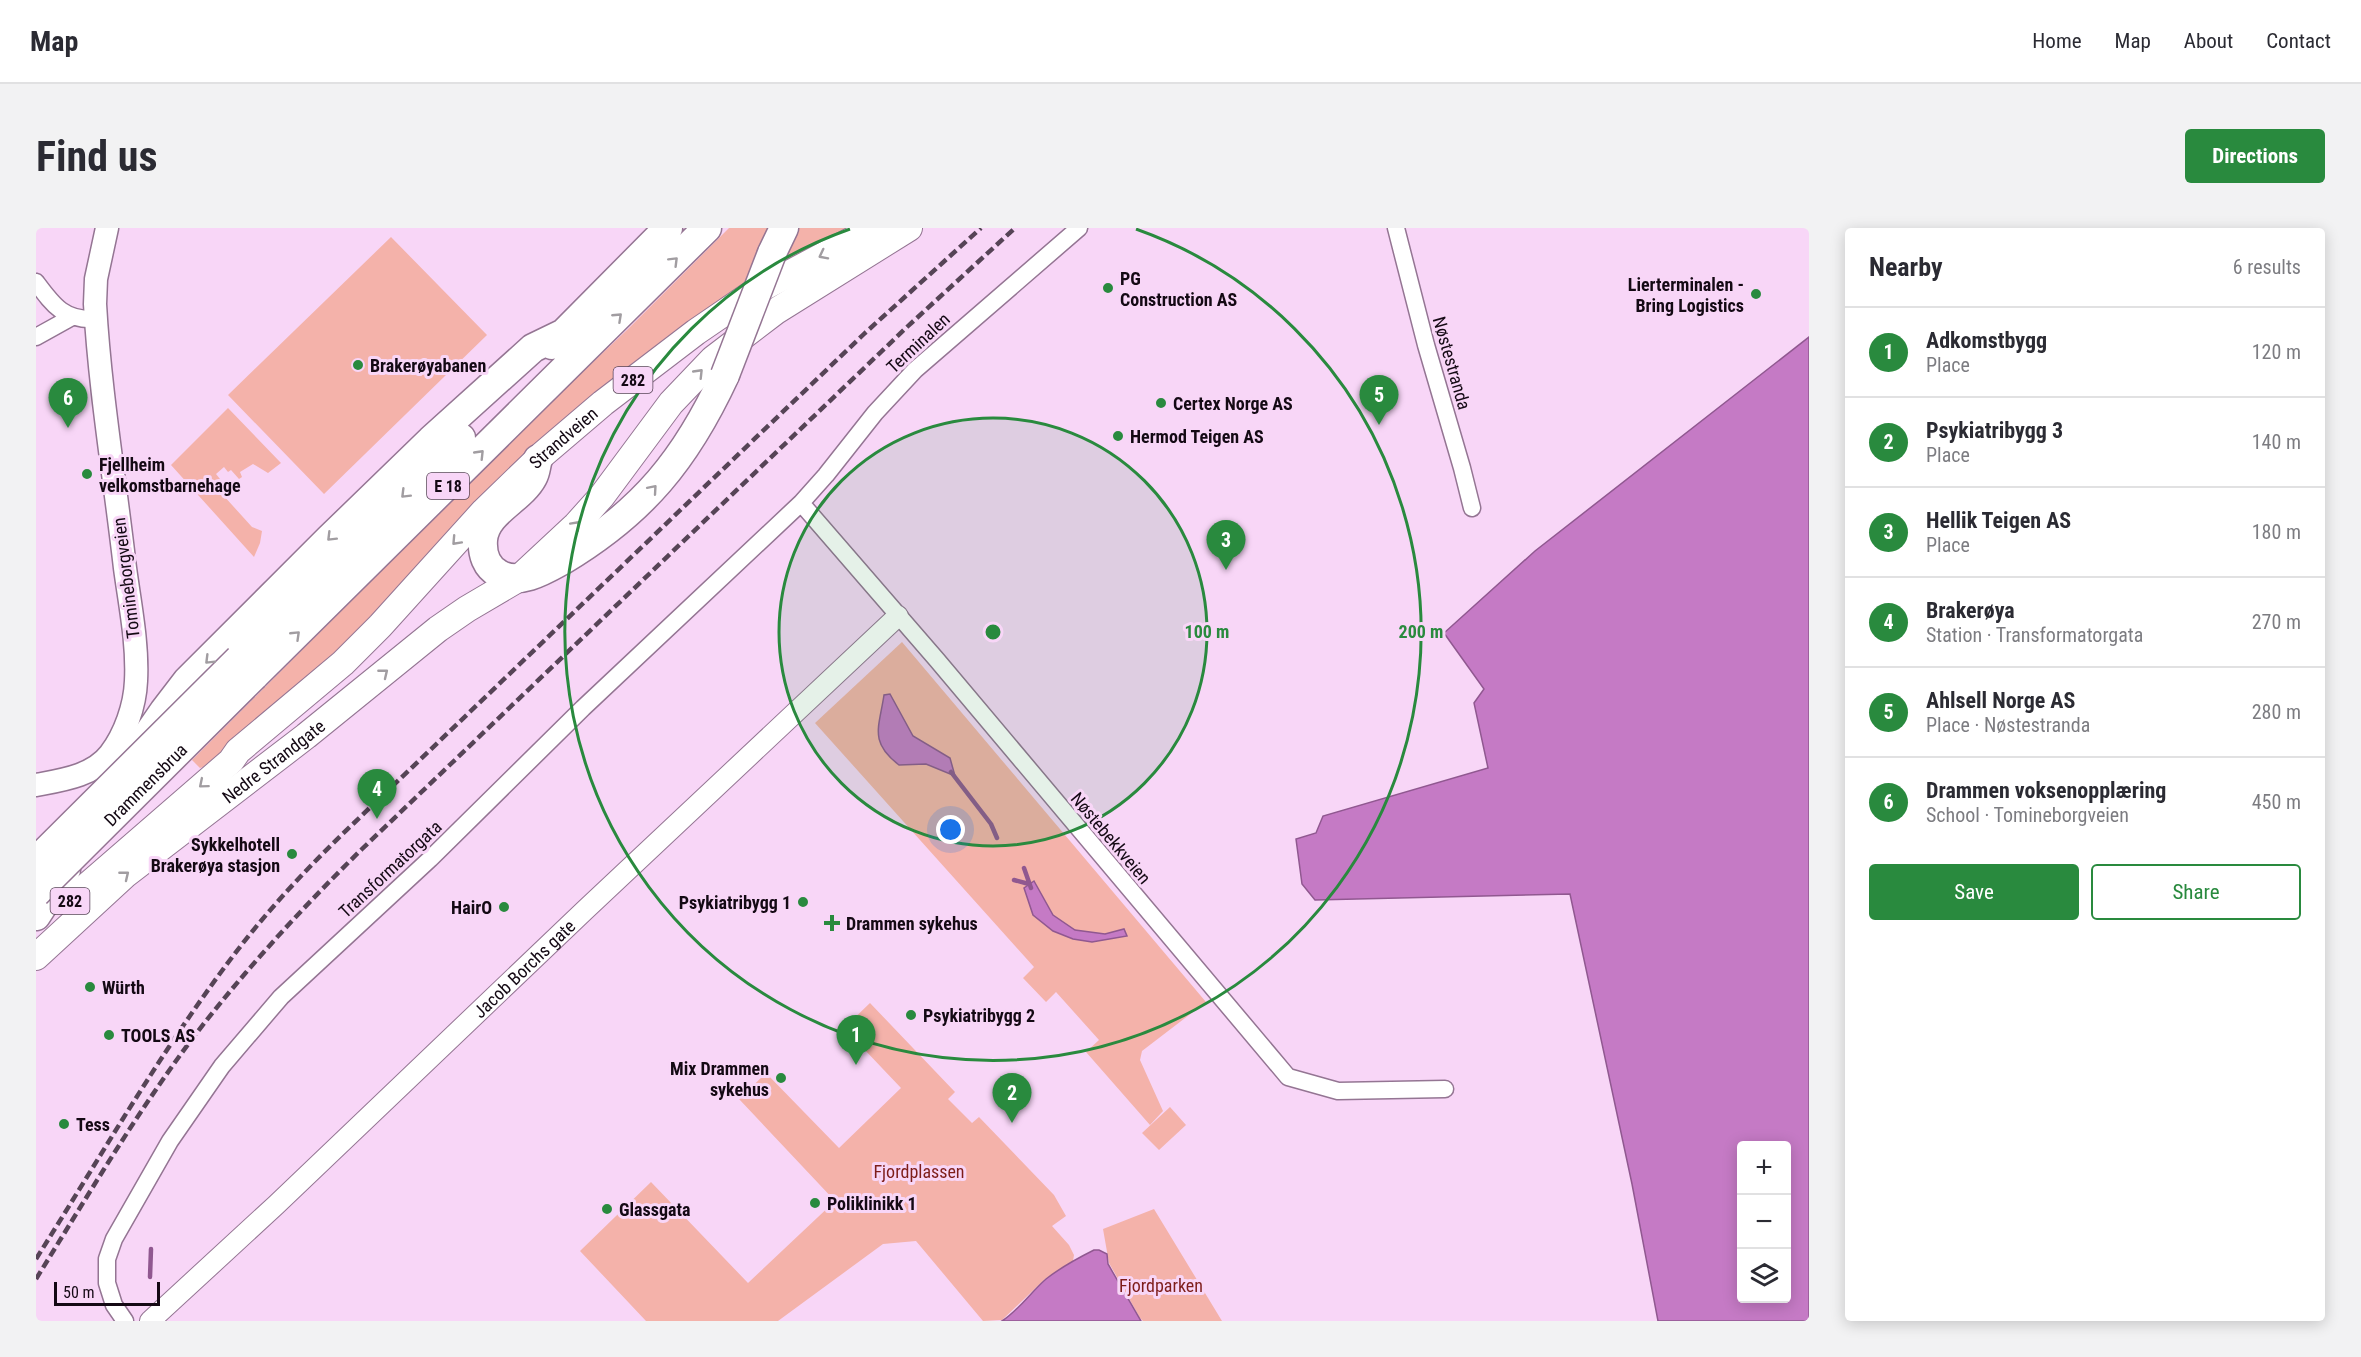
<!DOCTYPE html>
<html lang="en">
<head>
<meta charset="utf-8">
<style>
	:root { --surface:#fff; --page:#f2f2f3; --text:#2b2b33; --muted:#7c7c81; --line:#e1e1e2; --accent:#298a3e }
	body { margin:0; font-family:"Roboto Condensed",sans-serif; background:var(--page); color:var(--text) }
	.controls { position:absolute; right:18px; bottom:18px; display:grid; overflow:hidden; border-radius:6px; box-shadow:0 3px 15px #0003 }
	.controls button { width:54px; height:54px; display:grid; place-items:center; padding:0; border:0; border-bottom:2px solid var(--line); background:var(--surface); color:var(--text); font:30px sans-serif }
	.scale { position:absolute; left:18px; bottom:15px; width:106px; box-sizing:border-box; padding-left:6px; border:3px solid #140914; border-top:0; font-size:16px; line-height:21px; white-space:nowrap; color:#140914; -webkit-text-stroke:4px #f8d6f7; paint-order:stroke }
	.you { position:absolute; left:915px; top:602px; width:21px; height:21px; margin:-15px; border:4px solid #fff; border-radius:50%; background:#1a73e8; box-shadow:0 0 0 9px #1a73e833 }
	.badge { display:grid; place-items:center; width:39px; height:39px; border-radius:50%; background:var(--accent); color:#fff; font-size:20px; font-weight:700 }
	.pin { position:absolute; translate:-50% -50px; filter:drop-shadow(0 2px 3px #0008) }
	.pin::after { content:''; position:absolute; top:32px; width:21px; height:18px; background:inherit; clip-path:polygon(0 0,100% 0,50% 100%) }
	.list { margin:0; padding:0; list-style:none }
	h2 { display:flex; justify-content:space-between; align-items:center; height:78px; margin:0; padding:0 24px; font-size:26px }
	h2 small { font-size:20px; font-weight:400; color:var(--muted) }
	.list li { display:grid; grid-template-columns:39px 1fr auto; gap:18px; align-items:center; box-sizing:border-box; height:90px; padding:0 24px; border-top:2px solid var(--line) }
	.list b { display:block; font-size:22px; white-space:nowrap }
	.list p { margin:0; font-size:20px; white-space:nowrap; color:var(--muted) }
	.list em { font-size:20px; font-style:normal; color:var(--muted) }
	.actions { display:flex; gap:12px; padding:18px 24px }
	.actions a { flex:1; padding:14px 0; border:2px solid var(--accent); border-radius:6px; text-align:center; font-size:21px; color:var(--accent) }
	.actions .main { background:var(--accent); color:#fff }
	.icon { flex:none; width:33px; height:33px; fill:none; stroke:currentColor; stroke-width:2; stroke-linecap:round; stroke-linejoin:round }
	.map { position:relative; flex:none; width:1773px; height:1093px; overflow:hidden; border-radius:6px }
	header { display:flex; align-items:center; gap:36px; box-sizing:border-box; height:84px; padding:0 30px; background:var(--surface); border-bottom:2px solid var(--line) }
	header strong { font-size:28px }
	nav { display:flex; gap:33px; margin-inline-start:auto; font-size:21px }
	.intro { display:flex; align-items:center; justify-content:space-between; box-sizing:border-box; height:144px; padding:0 36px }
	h1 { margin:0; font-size:42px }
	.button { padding:15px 27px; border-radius:6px; background:var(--accent); color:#fff; font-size:21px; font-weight:700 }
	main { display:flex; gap:36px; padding:0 36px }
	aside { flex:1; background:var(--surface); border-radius:6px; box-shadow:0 3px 15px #0003 }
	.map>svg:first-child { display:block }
	.green { fill:#f4b2aa }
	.water { fill:#c57ac5; stroke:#905890; stroke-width:1.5; fill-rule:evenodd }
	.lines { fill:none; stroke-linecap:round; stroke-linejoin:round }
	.stream { stroke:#905890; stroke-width:4.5 }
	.minor-casing { stroke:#947593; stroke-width:19 }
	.tertiary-casing { stroke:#947593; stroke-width:22 }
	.secondary-casing { stroke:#947593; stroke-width:25 }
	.primary-casing { stroke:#947593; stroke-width:28 }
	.motorway-casing { stroke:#947593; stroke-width:31 }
	.minor { stroke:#fff; stroke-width:16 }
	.tertiary { stroke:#fff; stroke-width:20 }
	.secondary { stroke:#fff; stroke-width:22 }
	.primary { stroke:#fff; stroke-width:26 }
	.motorway { stroke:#fff; stroke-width:28 }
	.rail { stroke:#564456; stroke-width:4.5; stroke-dasharray:9 4.5; stroke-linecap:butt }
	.motorway-bridge-casing { stroke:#947593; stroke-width:31; stroke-linecap:butt }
	.motorway-bridge { stroke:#fff; stroke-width:28 }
	.oneway { stroke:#a19da1 }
	.ring { fill:none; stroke:#298a3e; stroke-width:3 }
	.poi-dot { fill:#298a3e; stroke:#f8d6f7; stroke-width:2 }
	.labels { text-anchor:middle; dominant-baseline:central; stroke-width:6; stroke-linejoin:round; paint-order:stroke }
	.shield { fill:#f8d6f7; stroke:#584658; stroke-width:1.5 }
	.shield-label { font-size:16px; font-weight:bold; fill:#140914 }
	.poi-label { font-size:18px; font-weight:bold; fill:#140914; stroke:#f8d6f7; text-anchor:start }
	.street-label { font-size:18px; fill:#140914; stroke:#f8d6f7 }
	.park-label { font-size:18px; fill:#7e1d1a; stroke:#f8d6f7 }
	.centre { fill:#298a3e; stroke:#f8d6f7; stroke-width:3 }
	.ring-label { font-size:18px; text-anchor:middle; font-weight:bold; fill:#298a3e; stroke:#f8d6f7; stroke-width:6; stroke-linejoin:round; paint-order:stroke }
</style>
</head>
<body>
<header>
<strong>Map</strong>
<nav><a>Home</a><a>Map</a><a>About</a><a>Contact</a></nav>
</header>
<div class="intro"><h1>Find us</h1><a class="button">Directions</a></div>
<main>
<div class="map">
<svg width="1773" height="1093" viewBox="0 0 1773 1093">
	<rect width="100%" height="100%" fill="#f8d6f7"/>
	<!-- green -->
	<path class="green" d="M 693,0 L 817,0 L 711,57 L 348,381 L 265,461 L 167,539 L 164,540 L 156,532 L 501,187 L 592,101 Z
		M 355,9 L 451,107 L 288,266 L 192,167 Z
		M 192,180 L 245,235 L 232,245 L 217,236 L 204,244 L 206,249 L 203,251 L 195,242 L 192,244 L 188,239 L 180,246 L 184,251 L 178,257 L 216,299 L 226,303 L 224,315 L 218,329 L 135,237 Z
		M 866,414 L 1170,774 L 1106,823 L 1104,832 L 1127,883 L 1114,897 L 1050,824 L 1063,812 L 1020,764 L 1010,774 L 987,750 L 998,739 L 779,495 Z
		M 834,775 L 919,864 L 912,871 L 936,895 L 943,889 L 1018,967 L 1030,988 L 1016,998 L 1033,1017 L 1038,1027 L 1037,1033 L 1009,1051 L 966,1092 L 947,1093 L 880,1013 L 847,1016 L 742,1093 L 610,1093 L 544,1023 L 615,954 L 712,1055 L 799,973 L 703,871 L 730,845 L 803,920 L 865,860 L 808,800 Z
		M 1134,879 L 1150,897 L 1123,922 L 1106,905 Z
		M 1118,981 L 1186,1093 L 1107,1093 L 1104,1090 L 1073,1035 L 1067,1001 Z"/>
	<!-- water -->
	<path class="water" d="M 1773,109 L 1773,1093 L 1622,1093 L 1596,956 L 1534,666 L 1279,672 L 1266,656 L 1260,611 L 1280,605 L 1287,588 L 1452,540 L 1438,475 L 1448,461 L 1408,405 L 1499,323 ZM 1706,918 L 1750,918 L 1750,1070 L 1706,1070 Z
		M 854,466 L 877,508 L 914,530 L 919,548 L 890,536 L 863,537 C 833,514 843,500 848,467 Z
		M 998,653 L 1017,687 L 1039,702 L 1069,706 L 1088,701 L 1091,708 L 1056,714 L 1037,711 L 1017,703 L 997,687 L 988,660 Z
		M 1058,1022 L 1063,1022 L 1071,1026 L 1072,1036 L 1105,1093 L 966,1093 C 983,1082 995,1064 1010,1051 C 1024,1040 1042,1030 1058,1022 Z"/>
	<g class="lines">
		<!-- stream -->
		<path class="stream" d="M 915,544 L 955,596 L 961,610
			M 988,640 L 995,660
			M 978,652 L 993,656
			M 114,1049 L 115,1021"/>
		<defs>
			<path id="minor" d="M 1360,0 L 1390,117 L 1426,240 L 1436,280
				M 0,54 C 17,77 28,93 60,91
				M 0,109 L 36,89
				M 765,275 L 901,432 L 1252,849 L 1302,863 L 1409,861
				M 89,1093 L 78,1077 L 71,1055 L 71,1031 L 78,1011 L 134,913 L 186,838 L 245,769 L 394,631 L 547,480 L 765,275 L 790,247 L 839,185 L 879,142 L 1043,0"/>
			<g id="tertiary">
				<path id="s1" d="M 114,1093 L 240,977 L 548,683 L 862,388"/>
			</g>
			<path id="secondary" d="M 0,557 C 26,552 57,548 74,526 C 89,506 99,478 100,453 C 102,416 94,377 89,340 C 79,252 64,164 59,76 L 60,51 L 71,0"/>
			<g id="primary">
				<path id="s2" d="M 45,663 L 195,533 L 202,523 L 307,435 L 344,398 L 448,283 L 506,227 L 567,175 L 660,104 L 717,65 L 839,0"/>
				<path id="s3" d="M 0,729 L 89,647 L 270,508 L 402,401 L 431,381 L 482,351 L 540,297 L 566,268 L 635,175 L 677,131 L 740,83 L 873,0"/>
			</g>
			<path id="motorway" d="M 736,25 L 748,0
				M 516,117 L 632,0
				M 502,231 C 500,237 500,244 497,249 C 485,272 449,284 447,312 C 446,326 450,339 463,346 C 483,358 509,342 527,332 C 607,284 650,231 689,147
				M 203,431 L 425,210
				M 218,448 L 671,0
				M 99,525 L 128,483 L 151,453 L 293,311 L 395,212 L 497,120 L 528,105
				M 0,688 L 30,642"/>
		</defs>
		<!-- minor casing -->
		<use href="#minor" class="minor-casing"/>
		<!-- tertiary casing -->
		<use href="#tertiary" class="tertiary-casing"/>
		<!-- secondary casing -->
		<use href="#secondary" class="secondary-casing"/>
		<!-- primary casing -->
		<use href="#primary" class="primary-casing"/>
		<!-- motorway casing -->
		<use href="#motorway" class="motorway-casing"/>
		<!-- minor -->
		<use href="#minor" class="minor"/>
		<!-- tertiary -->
		<use href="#tertiary" class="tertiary"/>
		<!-- secondary -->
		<use href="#secondary" class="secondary"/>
		<!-- primary -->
		<use href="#primary" class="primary"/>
		<!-- motorway -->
		<use href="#motorway" class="motorway"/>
		<!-- rail -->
		<path class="rail" d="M 0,1031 C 67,925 130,814 207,715 C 241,672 278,633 318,595 L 829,105 L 945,0
			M 0,1051 C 51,969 101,884 159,807 C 210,741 266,680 326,621 L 871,99 L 979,0"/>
		<defs>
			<g id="motorway-bridge">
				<path d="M 689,147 L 736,25"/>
				<path d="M 0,633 L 203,431"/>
				<path id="s4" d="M 0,665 L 218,448"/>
			</g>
		</defs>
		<!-- motorway-bridge casing -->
		<use href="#motorway-bridge" class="motorway-bridge-casing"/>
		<!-- motorway-bridge -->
		<use href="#motorway-bridge" class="motorway-bridge"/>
	</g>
	<!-- one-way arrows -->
	<defs><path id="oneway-chevron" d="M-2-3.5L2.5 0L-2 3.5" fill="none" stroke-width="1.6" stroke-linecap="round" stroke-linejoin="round" transform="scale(1.5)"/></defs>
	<g class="oneway">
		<use href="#oneway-chevron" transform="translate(787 27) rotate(153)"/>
		<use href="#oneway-chevron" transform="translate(638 33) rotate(-45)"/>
		<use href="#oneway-chevron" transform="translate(582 89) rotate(-43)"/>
		<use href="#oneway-chevron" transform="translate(663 145) rotate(-46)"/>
		<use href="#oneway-chevron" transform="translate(444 226) rotate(-46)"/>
		<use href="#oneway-chevron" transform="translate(617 261) rotate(-49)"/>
		<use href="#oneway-chevron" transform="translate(369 266) rotate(135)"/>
		<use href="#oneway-chevron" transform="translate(540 297) rotate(-47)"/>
		<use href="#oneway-chevron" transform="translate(295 309) rotate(135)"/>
		<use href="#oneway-chevron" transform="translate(420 313) rotate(133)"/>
		<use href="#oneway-chevron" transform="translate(260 407) rotate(-44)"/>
		<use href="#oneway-chevron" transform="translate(173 432) rotate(135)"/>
		<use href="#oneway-chevron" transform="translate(348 445) rotate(-39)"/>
		<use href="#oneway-chevron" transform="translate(167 556) rotate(140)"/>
		<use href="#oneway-chevron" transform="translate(89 647) rotate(-39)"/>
	</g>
	<!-- distance rings -->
	<circle cx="957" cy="404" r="214" fill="#298a3e" fill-opacity=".12"/>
	<g class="ring">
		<circle cx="957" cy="404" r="214"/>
		<path d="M1100 1A428 428 0 1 1 814 1"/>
	</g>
	<!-- markers -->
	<g class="poi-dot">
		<circle cx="1072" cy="60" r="6"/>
		<circle cx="1720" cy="66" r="6"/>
		<circle cx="322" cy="137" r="6"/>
		<circle cx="1125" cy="175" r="6"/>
		<circle cx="1082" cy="208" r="6"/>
		<circle cx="51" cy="246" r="6"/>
		<circle cx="256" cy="626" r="6"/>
		<circle cx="767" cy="674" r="6"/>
		<circle cx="468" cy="679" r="6"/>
		<path d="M793 686h6v6h6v6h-6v6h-6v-6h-6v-6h6z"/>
		<circle cx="54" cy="759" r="6"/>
		<circle cx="875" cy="787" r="6"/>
		<circle cx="73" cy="807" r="6"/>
		<circle cx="745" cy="850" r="6"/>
		<circle cx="28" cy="896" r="6"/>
		<circle cx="779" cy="975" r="6"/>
		<circle cx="571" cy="981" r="6"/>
	</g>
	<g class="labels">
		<!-- shield labels -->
		<g class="shield">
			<rect x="577.5" y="139" width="39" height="26" rx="4.5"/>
			<rect x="391" y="245" width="42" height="26" rx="4.5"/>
			<rect x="14.5" y="660" width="39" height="26" rx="4.5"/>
		</g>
		<g class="shield-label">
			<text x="597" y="152">282</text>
			<text x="412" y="258">E 18</text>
			<text x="34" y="673">282</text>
		</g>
		<!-- poi labels -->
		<g class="poi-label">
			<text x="1084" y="50">PG<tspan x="1084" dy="21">Construction AS</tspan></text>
			<text x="1708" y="56" text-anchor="end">Lierterminalen -<tspan x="1708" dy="21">Bring Logistics</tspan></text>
			<text x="334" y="137">Brakerøyabanen</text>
			<text x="1137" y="175">Certex Norge AS</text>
			<text x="1094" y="208">Hermod Teigen AS</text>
			<text x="63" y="236">Fjellheim<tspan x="63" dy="21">velkomstbarnehage</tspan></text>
			<text x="244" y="616" text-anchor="end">Sykkelhotell<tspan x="244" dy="21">Brakerøya stasjon</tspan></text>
			<text x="755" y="674" text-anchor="end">Psykiatribygg 1</text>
			<text x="456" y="679" text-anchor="end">HairO</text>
			<text x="810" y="695">Drammen sykehus</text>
			<text x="66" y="759">Würth</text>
			<text x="887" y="787">Psykiatribygg 2</text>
			<text x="85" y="807">TOOLS AS</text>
			<text x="733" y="840" text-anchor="end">Mix Drammen<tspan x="733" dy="21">sykehus</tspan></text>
			<text x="40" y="896">Tess</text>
			<text x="791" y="975">Poliklinikk 1</text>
			<text x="583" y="981">Glassgata</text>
		</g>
		<!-- street labels -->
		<g class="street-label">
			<text transform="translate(882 115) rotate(-43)">Terminalen</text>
			<text transform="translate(1416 135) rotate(74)">Nøstestranda</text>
			<text stroke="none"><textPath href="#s2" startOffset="663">Strandveien</textPath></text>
			<text transform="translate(90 350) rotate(-97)">Tomineborgveien</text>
			<text stroke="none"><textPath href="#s3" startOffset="308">Nedre Strandgate</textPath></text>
			<text stroke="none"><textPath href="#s4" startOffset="154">Drammensbrua</textPath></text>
			<text transform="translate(1075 610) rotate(50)">Nøstebekkveien</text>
			<text transform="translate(354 641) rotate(-43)">Transformatorgata</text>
			<text stroke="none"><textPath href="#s1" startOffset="514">Jacob Borchs gate</textPath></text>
		</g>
		<!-- park labels -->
		<g class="park-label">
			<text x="883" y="943">Fjordplassen</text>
			<text x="1125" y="1057">Fjordparken</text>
		</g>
	</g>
	<circle cx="957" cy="404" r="9" class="centre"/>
	<g class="ring-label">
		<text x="1171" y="410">100 m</text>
		<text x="1385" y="410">200 m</text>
	</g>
</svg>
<div class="controls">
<button>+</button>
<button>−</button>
<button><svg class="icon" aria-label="layers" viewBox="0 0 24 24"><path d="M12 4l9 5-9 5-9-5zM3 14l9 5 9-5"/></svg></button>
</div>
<div class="scale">50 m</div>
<div class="you"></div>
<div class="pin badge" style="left:820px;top:837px">1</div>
<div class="pin badge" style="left:976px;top:895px">2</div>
<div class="pin badge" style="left:1190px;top:342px">3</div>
<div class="pin badge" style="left:341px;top:591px">4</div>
<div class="pin badge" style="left:1343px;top:197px">5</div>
<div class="pin badge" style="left:32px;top:200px">6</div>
</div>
<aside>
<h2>Nearby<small>6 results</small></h2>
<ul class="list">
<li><span class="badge">1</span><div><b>Adkomstbygg</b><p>Place</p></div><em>120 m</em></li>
<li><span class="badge">2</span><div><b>Psykiatribygg 3</b><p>Place</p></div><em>140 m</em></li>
<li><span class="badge">3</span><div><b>Hellik Teigen AS</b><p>Place</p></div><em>180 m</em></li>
<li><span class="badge">4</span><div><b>Brakerøya</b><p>Station · Transformatorgata</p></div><em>270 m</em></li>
<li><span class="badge">5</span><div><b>Ahlsell Norge AS</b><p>Place · Nøstestranda</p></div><em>280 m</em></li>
<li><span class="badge">6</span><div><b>Drammen voksenopplæring</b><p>School · Tomineborgveien</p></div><em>450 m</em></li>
</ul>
<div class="actions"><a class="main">Save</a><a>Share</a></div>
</aside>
</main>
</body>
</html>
